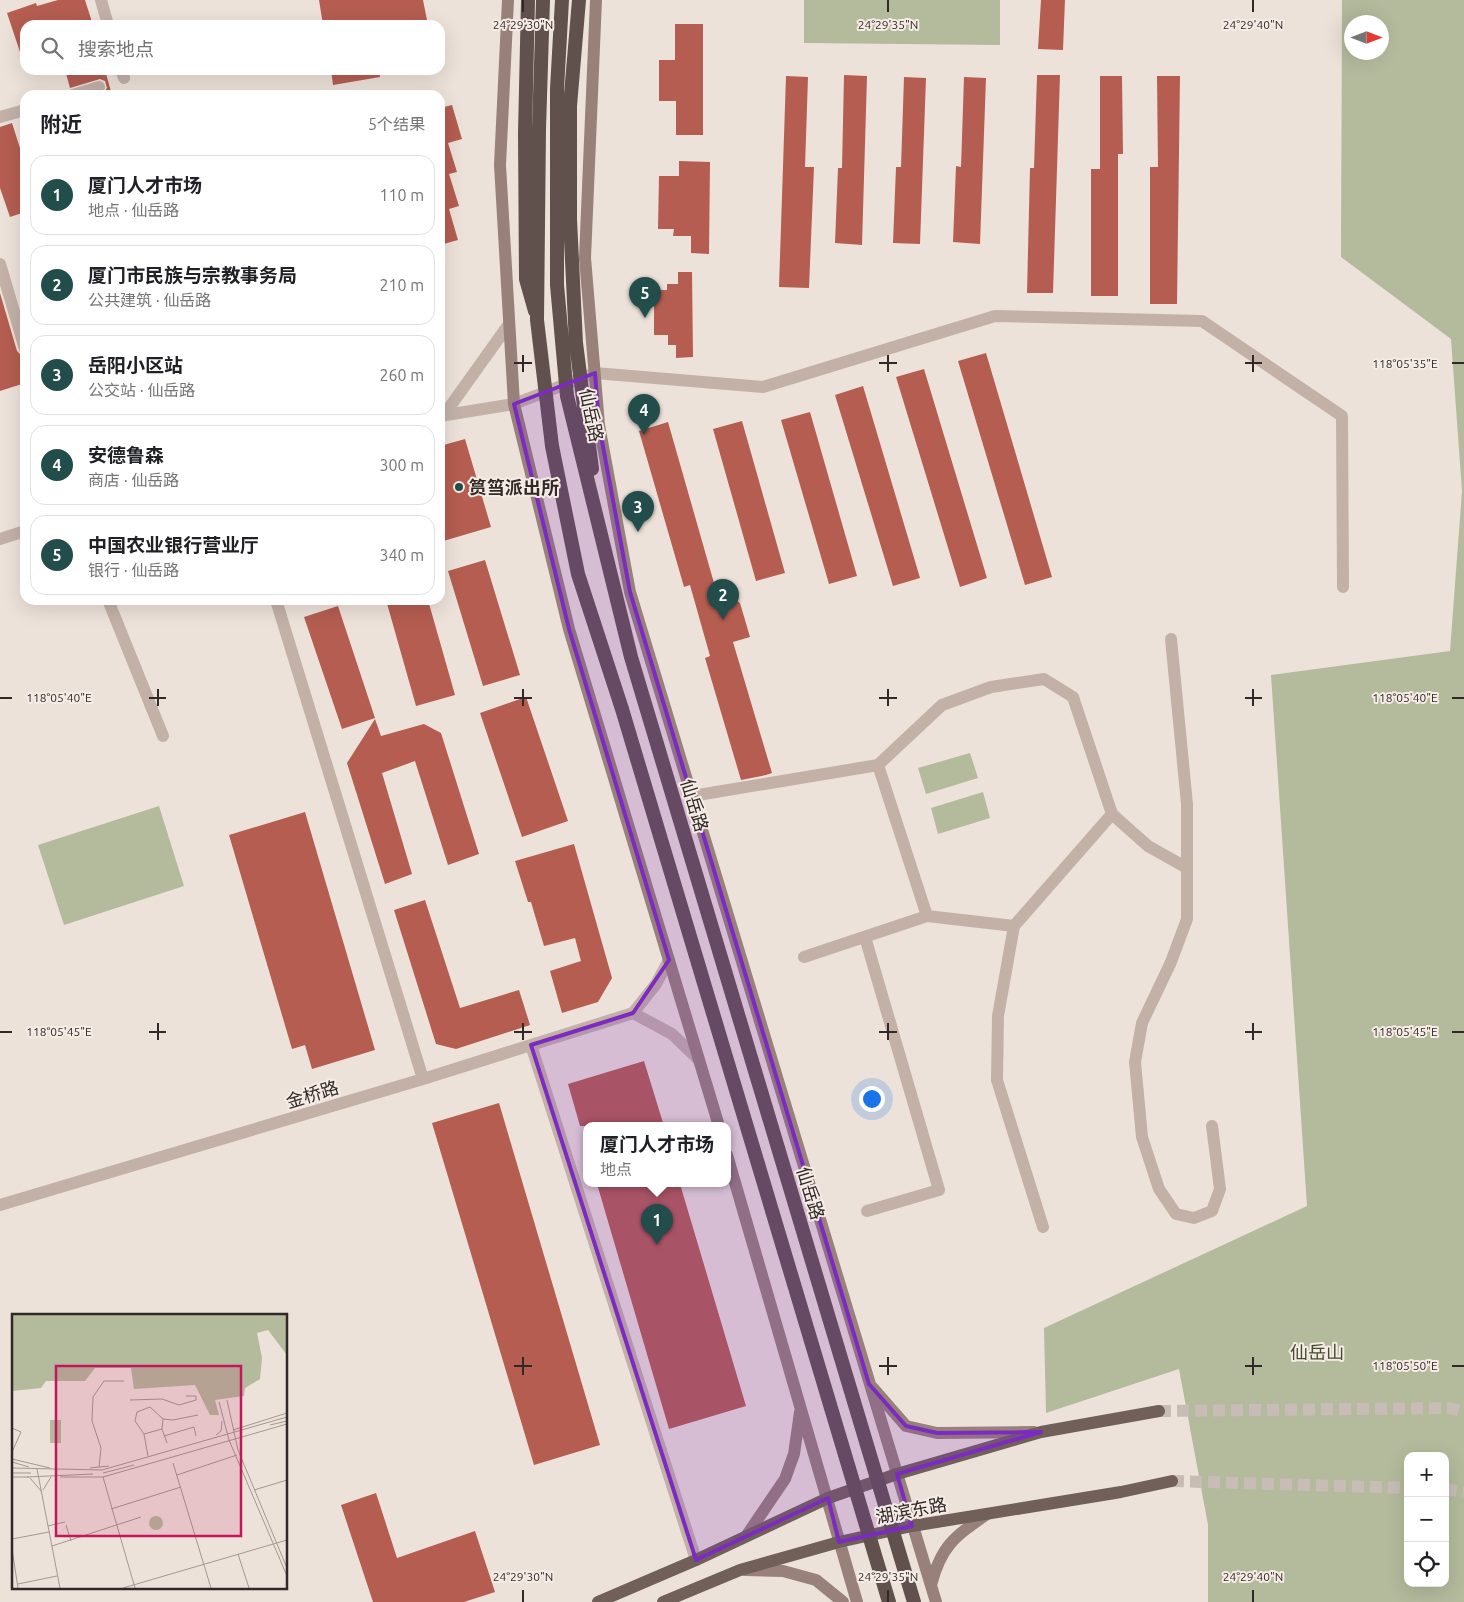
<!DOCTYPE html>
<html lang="zh">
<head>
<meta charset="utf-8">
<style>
	:root { --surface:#fff; --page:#f2f2f2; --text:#202124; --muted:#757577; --line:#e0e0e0; --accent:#234d4b }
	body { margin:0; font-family:Ubuntu,"Noto Sans SC",sans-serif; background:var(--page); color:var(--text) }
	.controls { position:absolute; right:15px; bottom:15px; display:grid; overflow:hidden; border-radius:10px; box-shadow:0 5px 20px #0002 }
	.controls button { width:45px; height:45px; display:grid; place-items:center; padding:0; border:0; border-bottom:1px solid var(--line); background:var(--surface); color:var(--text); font:25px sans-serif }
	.compass { position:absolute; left:1344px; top:15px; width:45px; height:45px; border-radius:50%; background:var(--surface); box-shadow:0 5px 20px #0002; rotate:90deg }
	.you { position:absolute; left:871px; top:1098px; width:18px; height:18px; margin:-12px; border:4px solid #fff; border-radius:50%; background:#1a73e8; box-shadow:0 0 0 8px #1a73e833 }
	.badge { display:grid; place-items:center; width:32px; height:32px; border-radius:50%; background:var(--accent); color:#fff; font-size:16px; font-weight:700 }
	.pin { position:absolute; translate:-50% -41px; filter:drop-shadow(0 1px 2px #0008) }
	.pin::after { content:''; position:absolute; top:26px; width:18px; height:15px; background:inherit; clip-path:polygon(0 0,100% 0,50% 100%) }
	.popup { position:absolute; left:583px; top:1122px; width:148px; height:65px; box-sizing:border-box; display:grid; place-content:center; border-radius:10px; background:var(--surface); filter:drop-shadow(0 1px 4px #0005); font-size:16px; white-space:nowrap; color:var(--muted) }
	.popup b { font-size:19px; color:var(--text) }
	.popup::after { content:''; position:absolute; left:50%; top:100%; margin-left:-10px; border:10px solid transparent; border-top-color:var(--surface) }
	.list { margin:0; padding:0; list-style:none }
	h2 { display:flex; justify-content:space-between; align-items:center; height:65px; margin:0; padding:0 20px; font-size:21px }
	h2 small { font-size:16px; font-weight:400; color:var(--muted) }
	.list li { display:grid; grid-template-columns:32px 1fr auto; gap:15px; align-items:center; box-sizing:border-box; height:80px; margin:0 10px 10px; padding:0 10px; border:1px solid var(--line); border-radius:15px }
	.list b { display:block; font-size:19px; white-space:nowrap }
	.list p { margin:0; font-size:16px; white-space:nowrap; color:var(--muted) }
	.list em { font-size:16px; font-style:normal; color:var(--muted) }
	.icon { flex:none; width:28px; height:28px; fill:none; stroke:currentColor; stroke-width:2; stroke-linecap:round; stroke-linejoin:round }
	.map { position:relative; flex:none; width:1464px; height:1602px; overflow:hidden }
	.search { position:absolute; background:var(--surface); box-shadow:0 5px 20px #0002; left:20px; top:20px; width:425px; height:55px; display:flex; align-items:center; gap:12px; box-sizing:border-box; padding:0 18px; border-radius:15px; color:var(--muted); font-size:19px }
	.panel { position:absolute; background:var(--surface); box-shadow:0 5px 20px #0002; left:20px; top:90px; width:425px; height:515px; border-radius:15px }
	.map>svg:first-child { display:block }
	.green { fill:#b4ba9c; fill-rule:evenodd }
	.building { fill:#b55d51 }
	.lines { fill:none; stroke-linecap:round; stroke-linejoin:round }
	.primary-tunnel { stroke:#c7bdb6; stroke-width:12; stroke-dasharray:12 6; stroke-linecap:butt }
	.minor { stroke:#c3b1a8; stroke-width:12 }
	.secondary { stroke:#97817a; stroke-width:12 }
	.primary { stroke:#715f5a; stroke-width:12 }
	.trunk { stroke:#61514c; stroke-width:14 }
	.trunk-bridge { stroke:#61514c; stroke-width:14 }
	.marked { fill:#7b2cbf; fill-opacity:0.2; stroke:#7b2cbf; stroke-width:4; stroke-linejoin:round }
	.ticks { fill:none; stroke:#312927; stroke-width:2 }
	.poi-dot { fill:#234d4b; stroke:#f6ece6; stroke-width:2 }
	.labels { text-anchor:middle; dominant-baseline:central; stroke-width:4; stroke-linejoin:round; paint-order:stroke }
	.street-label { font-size:18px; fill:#312927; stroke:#f6ece6 }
	.poi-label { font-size:18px; font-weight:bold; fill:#312927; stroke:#f6ece6; text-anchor:start }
	.park-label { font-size:18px; fill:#454c2e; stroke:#f6ece6 }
	.inset-road { fill:none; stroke:#a29892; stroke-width:1 }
	.view { fill:#c2185b; fill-opacity:0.15; stroke:#c2185b; stroke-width:2.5 }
	.inset-edge { fill:none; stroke:#312927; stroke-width:2.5 }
	.ticks-label { font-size:12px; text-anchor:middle; fill:#312927; stroke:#f6ece6; stroke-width:4; stroke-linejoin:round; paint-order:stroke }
</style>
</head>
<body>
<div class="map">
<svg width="1464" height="1602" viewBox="0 0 1464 1602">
	<rect width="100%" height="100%" fill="#ede2da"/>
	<!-- green -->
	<path class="green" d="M 804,0 L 1000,0 L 1000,45 L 804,43 Z
		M 1342,0 L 1464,0 L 1464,1602 L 1208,1602 L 1208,1525 L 1179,1369 L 1046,1413 L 1044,1328 L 1307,1206 L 1271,675 L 1450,651 L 1462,491 L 1451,339 L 1341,257 ZM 1352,22 L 1382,22 L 1382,52 L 1352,52 ZM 1408,1456 L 1445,1456 L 1445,1583 L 1408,1583 Z
		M 970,753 L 978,778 L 926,794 L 918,768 Z
		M 983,792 L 990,818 L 938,834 L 931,808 Z
		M 159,806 L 184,886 L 64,925 L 38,845 Z"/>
	<!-- building -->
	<path class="building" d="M 58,0 L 85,0 L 93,25 L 25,25 L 25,61 L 23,61 L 7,13 L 36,3 L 37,6 Z
		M 319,0 L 423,0 L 428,25 L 323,25 Z
		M 1041,0 L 1065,0 L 1063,50 L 1038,49 Z
		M 675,24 L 703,24 L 703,135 L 676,135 L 676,101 L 659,101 L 659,60 L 675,60 Z
		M 65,70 L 105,70 L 112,95 L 101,95 L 107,88 L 105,81 L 100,79 L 70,88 Z
		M 331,70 L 379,70 L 380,77 L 333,85 Z
		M 844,75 L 867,76 L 862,245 L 835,243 L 838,168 L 842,168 Z
		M 1037,75 L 1060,75 L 1053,293 L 1027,293 L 1030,168 L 1034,168 Z
		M 786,76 L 808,77 L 805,167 L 814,167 L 809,288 L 779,287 Z
		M 1100,76 L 1122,76 L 1123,154 L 1118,154 L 1118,296 L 1091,296 L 1091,169 L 1100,169 Z
		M 1157,76 L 1180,76 L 1177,304 L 1150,304 L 1150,167 L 1158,167 Z
		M 904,77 L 926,78 L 920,244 L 893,243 L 896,167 L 901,167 Z
		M 964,77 L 986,78 L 980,244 L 953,242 L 956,166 L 961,167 Z
		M 452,105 L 462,139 L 448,143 L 457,172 L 449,174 L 459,206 L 449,209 L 458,240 L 440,245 L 440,108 Z
		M 12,123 L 25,164 L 25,212 L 10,217 L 0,188 L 0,127 Z
		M 679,161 L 710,162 L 709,254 L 691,253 L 691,236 L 673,236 L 674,229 L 658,229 L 659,176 L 679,176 Z
		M 678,272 L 692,272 L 693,357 L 676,358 L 676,345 L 668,345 L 668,335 L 654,335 L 654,290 L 667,290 L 667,284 L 678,284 Z
		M 0,293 L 17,351 L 25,359 L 25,383 L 0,391 Z
		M 986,353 L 1052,577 L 1025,585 L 958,361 Z
		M 924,369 L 987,578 L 960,587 L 896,377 Z
		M 863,386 L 920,578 L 893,586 L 835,395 Z
		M 810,412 L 857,576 L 829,584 L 781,420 Z
		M 742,421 L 785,573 L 756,581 L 713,429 Z
		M 668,422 L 718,597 L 727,594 L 740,603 L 750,637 L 733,642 L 772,773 L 766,775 L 741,780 L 705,658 L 710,656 L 690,585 L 684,587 L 639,431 Z
		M 465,439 L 491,527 L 440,542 L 440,446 Z
		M 485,560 L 520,675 L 483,686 L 448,571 Z
		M 386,600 L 428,600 L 455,695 L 416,706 Z
		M 338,606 L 375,718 L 342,729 L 304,617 Z
		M 526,697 L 568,821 L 522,837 L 480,713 Z
		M 375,719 L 381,736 L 424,724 L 441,733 L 479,854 L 448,865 L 415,761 L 382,773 L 412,874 L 385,884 L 347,763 Z
		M 305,812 L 375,1050 L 312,1069 L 305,1045 L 292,1049 L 229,835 Z
		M 574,844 L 612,978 L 598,1002 L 562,1013 L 550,971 L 581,961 L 575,938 L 544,946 L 531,902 L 528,902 L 515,861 Z
		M 425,900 L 460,1008 L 519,990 L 530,1025 L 456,1049 L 436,1044 L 394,910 Z
		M 644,1061 L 664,1126 L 580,1126 L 568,1084 Z
		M 499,1103 L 600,1445 L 534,1465 L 432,1123 Z
		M 597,1184 L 680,1184 L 746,1406 L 669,1429 Z
		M 376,1493 L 397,1558 L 475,1531 L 495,1592 L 464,1602 L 373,1602 L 341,1505 Z"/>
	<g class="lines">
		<!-- primary-tunnel -->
		<path class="primary-tunnel" d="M 1159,1411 L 1449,1408 L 1464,1412
			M 1172,1481 L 1408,1488
			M 1445,1489 L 1464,1492"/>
		<!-- minor -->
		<path class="minor" d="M 101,0 L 108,25
			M 121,70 L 124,78
			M 73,95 L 99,87
			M 0,117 L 25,110
			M 0,264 L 25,349
			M 444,415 L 509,324
			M 440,416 L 514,404 L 595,373 L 763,387 L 995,316 L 1202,321 L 1342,416 L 1343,587
			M 0,539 L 25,531
			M 108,600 L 163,736
			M 276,600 L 423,1079
			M 1171,639 L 1187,804 L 1187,919 L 1171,962 L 1142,1023 L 1135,1062 L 1142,1137 L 1159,1189 L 1176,1214 L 1194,1218 L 1212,1211 L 1220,1189 L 1212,1126
			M 878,765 L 927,916
			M 692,796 L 878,765 L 942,705 L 991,687 L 1044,679 L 1073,697 L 1112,814 L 1014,926 L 998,1016 L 997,1080 L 1043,1227
			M 1112,814 L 1148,846 L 1187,868
			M 865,937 L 939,1190 L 867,1211
			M 804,957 L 927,916 L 1014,926
			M 633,1013 L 672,1034 L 699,1060
			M 633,1013 L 656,984 L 669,960
			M 531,1045 L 696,1560
			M 0,1205 L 423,1079 L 633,1013"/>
		<!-- secondary -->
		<path class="secondary" d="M 508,0 L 500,165 L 514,404 L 569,629 L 719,1126
			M 596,0 L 585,258 L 599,425 L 630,592 L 936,1602
			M 727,1155 L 857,1602
			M 872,1387 L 906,1426 L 937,1433 L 1034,1432
			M 747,1535 L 785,1479 L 794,1454 L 800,1412
			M 745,1570 L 783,1571 L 816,1580 L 843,1602
			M 931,1585 C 941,1546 954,1537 987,1514"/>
		<!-- primary -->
		<path class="primary" d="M 598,1602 L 696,1560 L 828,1498 L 897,1474 L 1041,1432 L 1159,1411
			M 663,1602 L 740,1570 L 839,1542 L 912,1526 L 1121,1492 L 1172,1481"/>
		<!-- trunk -->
		<path class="trunk" d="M 528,0 L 525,133 L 526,279 L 535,311
			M 570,219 L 570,106 L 579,0"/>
		<!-- trunk-bridge -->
		<path class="trunk-bridge" d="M 543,0 L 539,129 L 537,320 L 552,446 L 578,574 L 622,709 L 889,1602
			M 562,0 L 557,89 L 557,285 L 567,396 L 631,657 L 914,1602
			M 570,219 L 576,343 L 592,469"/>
	</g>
	<!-- marked area -->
	<path class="marked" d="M 595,373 L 599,425 L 630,592 L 869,1384 L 906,1426 L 937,1433 L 1041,1432 L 897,1474 L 912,1526 L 839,1542 L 828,1498 L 696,1560 L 531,1045 L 633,1013 L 669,960 L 569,629 L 514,404 Z"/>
	<!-- ticks -->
	<path class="ticks" d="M 523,0 L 523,12M 888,0 L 888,12M 1253,0 L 1253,12M 523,355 L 523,372M 888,355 L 888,372M 1253,355 L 1253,372M 514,363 L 532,363M 879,363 L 897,363M 1245,363 L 1262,363M 1452,363 L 1464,363M 158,689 L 158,706M 523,689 L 523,706M 888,689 L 888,706M 1253,689 L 1253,706M 0,698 L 12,698M 149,698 L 166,698M 514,698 L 532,698M 879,698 L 897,698M 1245,698 L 1262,698M 1452,698 L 1464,698M 158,1023 L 158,1040M 523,1023 L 523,1040M 888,1023 L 888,1040M 1253,1023 L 1253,1040M 0,1032 L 12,1032M 149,1032 L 166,1032M 514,1032 L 532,1032M 879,1032 L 897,1032M 1245,1032 L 1262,1032M 1452,1032 L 1464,1032M 523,1357 L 523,1375M 888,1357 L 888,1375M 1253,1357 L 1253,1375M 514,1366 L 532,1366M 879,1366 L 897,1366M 1245,1366 L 1262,1366M 1452,1366 L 1464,1366M 523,1590 L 523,1602M 888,1590 L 888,1602M 1253,1590 L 1253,1602"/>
	<!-- markers -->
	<circle class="poi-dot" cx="459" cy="487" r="5"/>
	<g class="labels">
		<!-- street labels -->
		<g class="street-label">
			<text transform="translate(592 415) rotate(78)">仙岳路</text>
			<text transform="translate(695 805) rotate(73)">仙岳路</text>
			<text transform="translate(312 1094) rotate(-17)">金桥路</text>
			<text transform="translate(811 1193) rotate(73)">仙岳路</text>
			<text transform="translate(911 1510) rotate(-11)">湖滨东路</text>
		</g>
		<!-- poi labels -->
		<g class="poi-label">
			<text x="469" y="487">筼筜派出所</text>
		</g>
		<!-- park labels -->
		<g class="park-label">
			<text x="1317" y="1352">仙岳山</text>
		</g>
	</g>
	<!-- overview -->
	<g transform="translate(12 1314)">
		<rect width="275" height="275" fill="#ede2da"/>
		<path d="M 0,1 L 275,1 L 275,41 L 256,16 L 245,19 L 250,44 L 248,65 L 233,74 L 232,82 L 203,86 L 207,101 L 198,101 L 183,71 L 122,75 L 119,54 L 83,54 L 73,67 L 34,67 L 29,74 L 0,77 ZM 38,106 L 49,106 L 49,129 L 38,129 ZM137 209a7 7 0 1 1 14 0a7 7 0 1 1-14 0Z" fill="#b4ba9c"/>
		<path class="inset-road" d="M 118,86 L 150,85 L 167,91 L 184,86 L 184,82 L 174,82M 215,86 L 226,136 L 275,254M 207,88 L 217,126 L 275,262M 151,105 L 150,115 L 155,129M 258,111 L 275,107M 0,114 L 9,118 L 0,138M 221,116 L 275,99M 132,120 L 150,115M 204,121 L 209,117 L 210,107M 152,122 L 182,113 L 184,122M 136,142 L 132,120 L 123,107 L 125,98 L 138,93 L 151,105 L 161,106 L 186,101M 0,145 L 38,154M 0,148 L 17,153M 161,149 L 199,274M 87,153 L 89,134 L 80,107 L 81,83 L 92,67 L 112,67M 0,154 L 90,156 L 275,103M 78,154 L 97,152M 25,155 L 48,274M 0,159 L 19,159M 91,159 L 122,151M 165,161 L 225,141M 0,163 L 17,163M 15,163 L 81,160M 48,163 L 91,163 L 275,110M 91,163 L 123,274M 18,164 L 30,178M 31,176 L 39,163M 242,176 L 275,166M 99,195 L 169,173M 54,211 L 59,227M 36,212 L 53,208M 0,225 L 37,218M 40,232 L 129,203M 0,235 L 6,274M 226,240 L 237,274M 6,270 L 45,262M 111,274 L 275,226"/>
		<path class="view" d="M 44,52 L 229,52 L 229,222 L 44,222 Z"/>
		<rect width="275" height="275" class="inset-edge"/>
	</g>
	<g class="ticks-label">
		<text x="523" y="29">24°29'30"N</text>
		<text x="888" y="29">24°29'35"N</text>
		<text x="1253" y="29">24°29'40"N</text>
		<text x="1405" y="368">118°05'35"E</text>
		<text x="1405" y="702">118°05'40"E</text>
		<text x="59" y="702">118°05'40"E</text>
		<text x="1405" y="1036">118°05'45"E</text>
		<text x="59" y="1036">118°05'45"E</text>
		<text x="1405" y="1370">118°05'50"E</text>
		<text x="523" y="1581">24°29'30"N</text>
		<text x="888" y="1581">24°29'35"N</text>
		<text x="1253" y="1581">24°29'40"N</text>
	</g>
</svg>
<div class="controls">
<button>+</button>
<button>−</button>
<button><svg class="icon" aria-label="locate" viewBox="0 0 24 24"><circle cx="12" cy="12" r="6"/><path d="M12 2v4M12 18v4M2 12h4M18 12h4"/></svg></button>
</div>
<svg class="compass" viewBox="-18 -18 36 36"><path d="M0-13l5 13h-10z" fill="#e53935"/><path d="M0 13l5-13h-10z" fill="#757577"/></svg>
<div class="you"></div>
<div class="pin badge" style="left:657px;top:1245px">1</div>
<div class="popup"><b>厦门人才市场</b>地点</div>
<div class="pin badge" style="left:723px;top:620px">2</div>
<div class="pin badge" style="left:638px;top:532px">3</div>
<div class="pin badge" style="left:644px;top:435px">4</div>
<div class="pin badge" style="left:645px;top:318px">5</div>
<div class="search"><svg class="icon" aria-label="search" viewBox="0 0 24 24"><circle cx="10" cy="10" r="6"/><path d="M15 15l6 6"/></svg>搜索地点</div>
<section class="panel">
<h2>附近<small>5个结果</small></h2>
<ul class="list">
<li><span class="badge">1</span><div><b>厦门人才市场</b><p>地点 · 仙岳路</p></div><em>110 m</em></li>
<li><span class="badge">2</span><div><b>厦门市民族与宗教事务局</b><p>公共建筑 · 仙岳路</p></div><em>210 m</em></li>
<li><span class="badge">3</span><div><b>岳阳小区站</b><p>公交站 · 仙岳路</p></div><em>260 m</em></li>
<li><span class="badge">4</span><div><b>安德鲁森</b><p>商店 · 仙岳路</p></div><em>300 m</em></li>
<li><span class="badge">5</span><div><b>中国农业银行营业厅</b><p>银行 · 仙岳路</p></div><em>340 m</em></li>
</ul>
</section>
</div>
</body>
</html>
